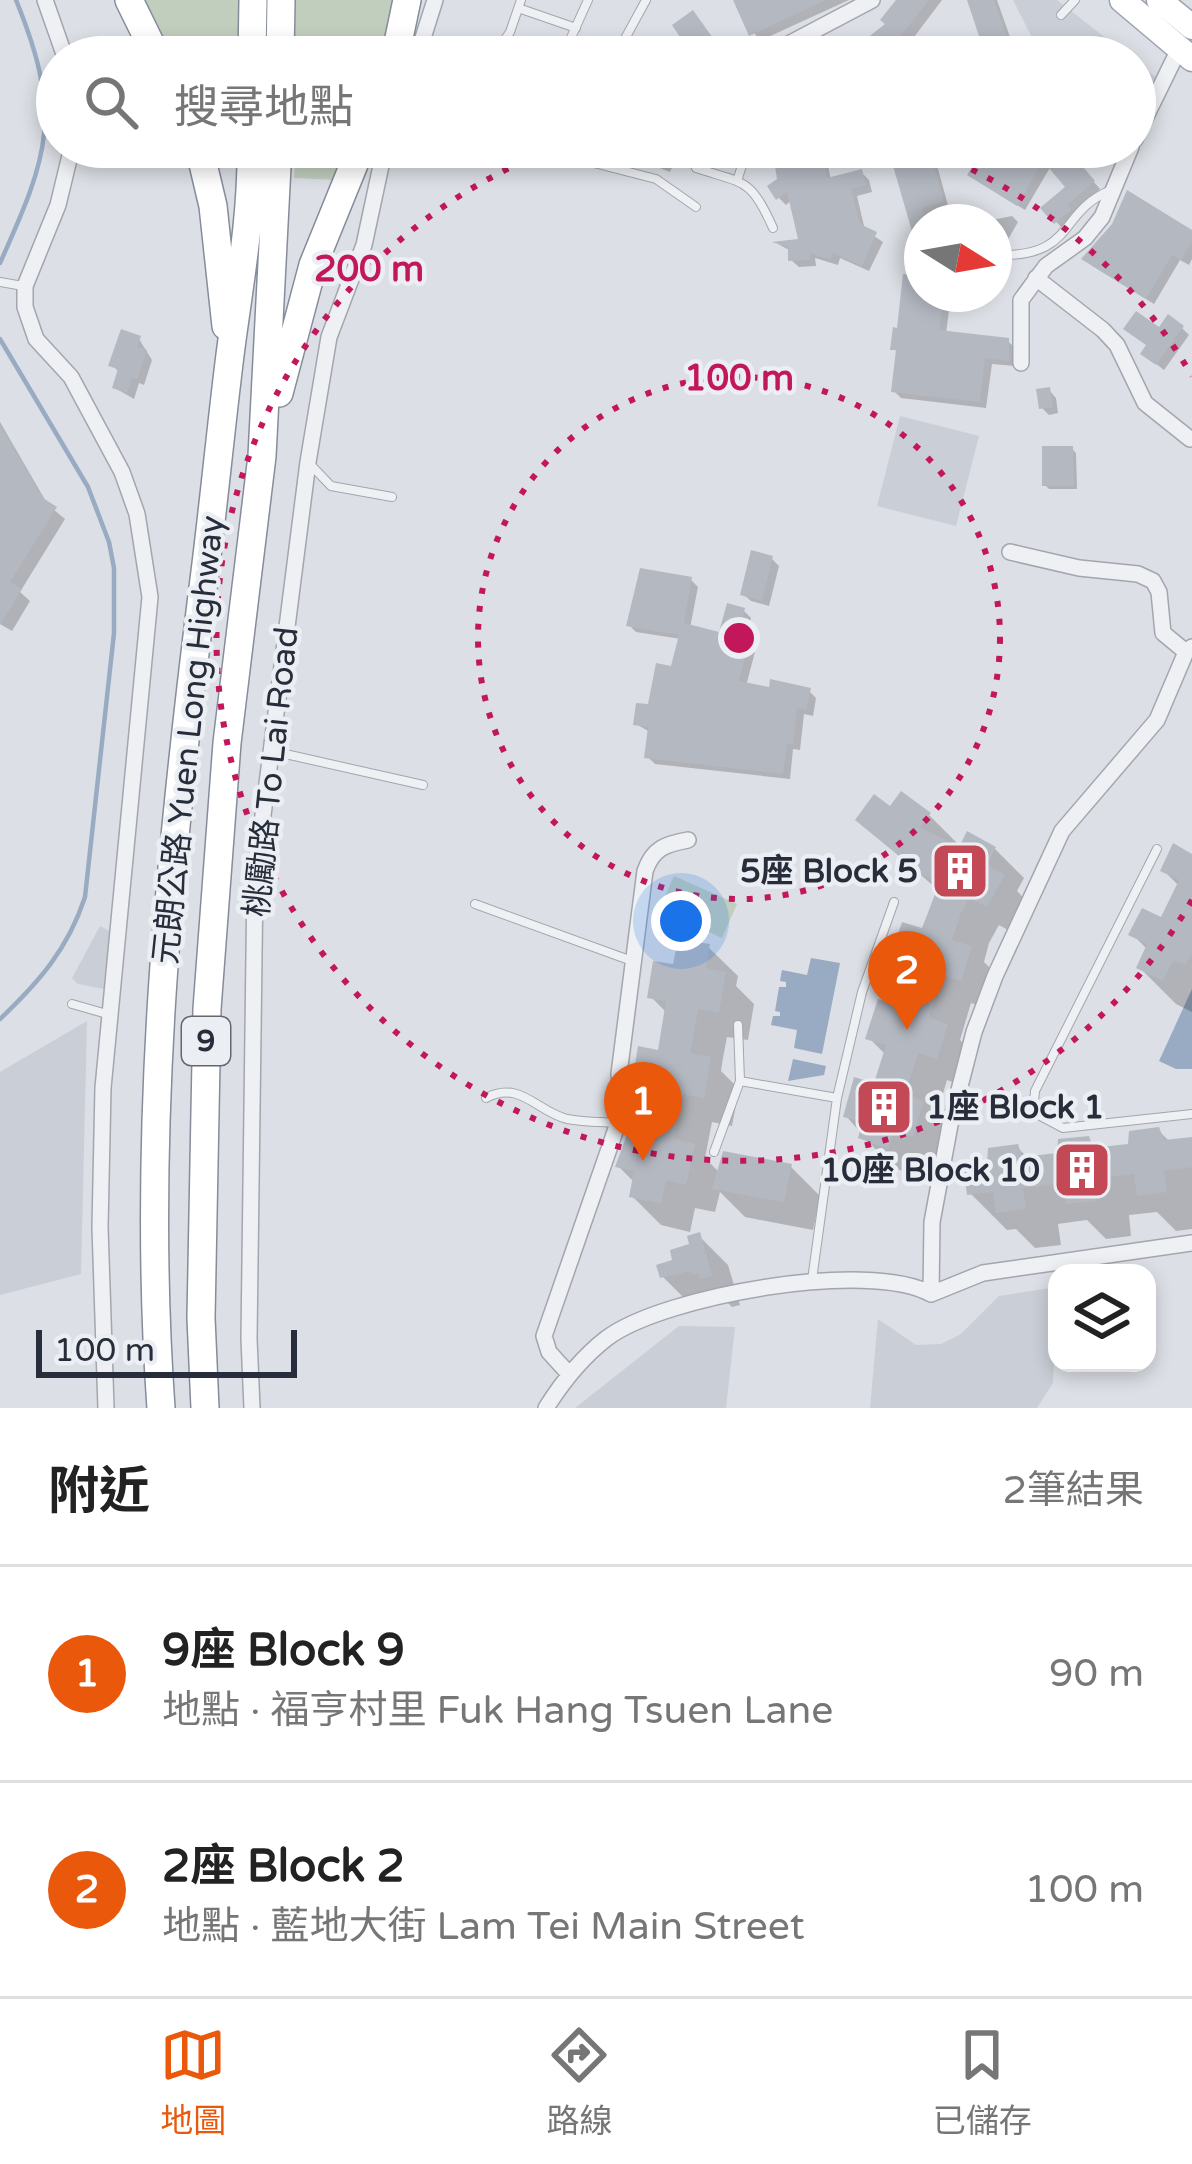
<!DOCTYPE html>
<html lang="zh-TW">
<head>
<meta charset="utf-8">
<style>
	:root { --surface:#fff; --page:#f6f6f6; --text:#222; --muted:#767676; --line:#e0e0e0; --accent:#ea580c }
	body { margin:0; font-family:"Varela Round","Noto Sans TC",sans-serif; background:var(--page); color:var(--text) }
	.controls { position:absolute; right:36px; bottom:36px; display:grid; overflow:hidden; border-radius:24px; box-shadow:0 6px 18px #0003 }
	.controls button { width:108px; height:108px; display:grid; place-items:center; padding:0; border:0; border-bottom:3px solid var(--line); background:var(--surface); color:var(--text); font:60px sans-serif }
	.compass { position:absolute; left:904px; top:204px; width:108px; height:108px; border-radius:50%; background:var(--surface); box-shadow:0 6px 18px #0003; rotate:101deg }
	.scale { position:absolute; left:36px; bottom:30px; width:261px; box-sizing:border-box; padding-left:12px; border:6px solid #272d3a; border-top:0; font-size:33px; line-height:42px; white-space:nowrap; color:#272d3a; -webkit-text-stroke:9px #ebeef3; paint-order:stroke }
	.you { position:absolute; left:681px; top:921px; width:42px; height:42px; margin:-30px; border:9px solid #fff; border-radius:50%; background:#1a73e8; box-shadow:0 0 0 18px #1a73e833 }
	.badge { display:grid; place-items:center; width:78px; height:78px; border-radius:50%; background:var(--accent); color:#fff; font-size:39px; font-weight:700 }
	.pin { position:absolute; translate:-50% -99px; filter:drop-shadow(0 3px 6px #0008) }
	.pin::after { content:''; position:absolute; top:63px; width:42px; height:36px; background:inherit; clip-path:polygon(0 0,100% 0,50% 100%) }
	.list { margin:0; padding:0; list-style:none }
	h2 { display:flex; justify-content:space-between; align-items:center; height:156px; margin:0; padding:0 48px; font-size:51px }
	h2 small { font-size:39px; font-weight:400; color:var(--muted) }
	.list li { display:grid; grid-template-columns:78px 1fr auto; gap:36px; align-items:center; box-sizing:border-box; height:216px; padding:0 48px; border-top:3px solid var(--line) }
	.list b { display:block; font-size:45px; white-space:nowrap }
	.list p { margin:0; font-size:39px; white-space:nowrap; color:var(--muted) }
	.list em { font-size:39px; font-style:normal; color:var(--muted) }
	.icon { flex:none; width:66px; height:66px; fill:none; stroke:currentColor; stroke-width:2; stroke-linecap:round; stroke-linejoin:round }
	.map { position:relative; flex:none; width:1192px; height:1408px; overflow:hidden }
	.search { position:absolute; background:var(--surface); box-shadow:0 6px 18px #0003; left:36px; right:36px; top:36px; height:132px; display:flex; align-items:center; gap:30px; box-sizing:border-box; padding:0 42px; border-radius:66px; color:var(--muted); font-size:45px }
	.sheet { height:588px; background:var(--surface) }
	nav { display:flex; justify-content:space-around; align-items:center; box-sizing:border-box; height:168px; border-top:3px solid var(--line); background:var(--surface); font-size:33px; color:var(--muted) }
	nav a { display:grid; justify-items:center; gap:6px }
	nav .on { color:var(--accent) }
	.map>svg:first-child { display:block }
	.built { fill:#caced6 }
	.green { fill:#c1cebe }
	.water { fill:#99abc3 }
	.shadow { fill:#0003 }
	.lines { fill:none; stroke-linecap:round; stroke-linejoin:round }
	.stream { stroke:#99abc3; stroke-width:4.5 }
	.building { fill:#b4b8c1 }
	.service-casing { stroke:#a2a6ae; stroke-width:10 }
	.minor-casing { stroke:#a2a6ae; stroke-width:18 }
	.primary-casing { stroke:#9ca3af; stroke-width:27 }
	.motorway-casing { stroke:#858c9a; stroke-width:30 }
	.service { stroke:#eef0f4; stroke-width:8 }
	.minor { stroke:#eef0f4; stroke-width:15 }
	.primary { stroke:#fff; stroke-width:24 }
	.motorway { stroke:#fff; stroke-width:27 }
	.ring { fill:none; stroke:#c2185b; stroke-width:6; stroke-dasharray:6 12 }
	.labels { text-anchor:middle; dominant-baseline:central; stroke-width:9; stroke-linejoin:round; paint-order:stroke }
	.shield { fill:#ebeef3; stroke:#626772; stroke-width:3 }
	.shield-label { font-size:30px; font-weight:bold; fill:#272d3a }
	.street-label { font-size:33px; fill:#272d3a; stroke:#ebeef3 }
	.poi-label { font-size:33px; font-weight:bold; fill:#272d3a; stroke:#ebeef3; text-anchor:end }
	.centre { fill:#c2185b; stroke:#ebeef3; stroke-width:6 }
	.ring-label { font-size:36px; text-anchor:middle; font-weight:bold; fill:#c2185b; stroke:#ebeef3; stroke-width:9; stroke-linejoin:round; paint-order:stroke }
</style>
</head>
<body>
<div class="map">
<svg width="1192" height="1408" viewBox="0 0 1192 1408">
	<rect width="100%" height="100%" fill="#dcdfe5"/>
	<!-- built -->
	<path class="built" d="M 1013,0 L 1057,0 L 1130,57 L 1042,57 Z
		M 1135,61 L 1158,79 L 1135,117 Z
		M 900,416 L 979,436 L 956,526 L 877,506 Z
		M 100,926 L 115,934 L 104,989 L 78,984 L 72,978 Z
		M 87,1021 L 81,1274 L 0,1295 L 0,1072 Z
		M 1057,1287 L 1053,1383 L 1037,1408 L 870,1408 L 878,1319 L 916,1345 L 941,1344 L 961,1334 L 999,1296 Z
		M 679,1326 L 735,1327 L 726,1408 L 575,1408 Z"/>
	<!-- green -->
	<path class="green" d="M 144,0 L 397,0 L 385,57 L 170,57 Z
		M 296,147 L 351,147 L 336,180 L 294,178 Z
		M 674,876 L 737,904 L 722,938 L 659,909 Z"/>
	<!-- water -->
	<path class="water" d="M 811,958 L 840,963 L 822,1054 L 794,1048 L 797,1030 L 771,1025 L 773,1016 L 780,1016 L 780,1012 L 775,1011 L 779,987 L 786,987 L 786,982 L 780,981 L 782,970 L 807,975 Z
		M 1192,989 L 1192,1069 L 1176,1069 L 1159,1061 Z
		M 793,1059 L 826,1066 L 824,1075 L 788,1081 Z"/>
	<!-- shadow -->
	<path class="shadow" d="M 736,0 L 849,0 L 759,41 Z
		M 900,0 L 942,0 L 899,57 L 848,57 L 889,25 Z
		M 970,0 L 997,0 L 1017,57 L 990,57 Z
		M 700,21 L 719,49 L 710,57 L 664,57 L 687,41 Z
		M 112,147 L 157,147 L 153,168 L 118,162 L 110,155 Z
		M 622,147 L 663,147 L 676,159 L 670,172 L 629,156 Z
		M 725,147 L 739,147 L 735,159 L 730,154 Z
		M 775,147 L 795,147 L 797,155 L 819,150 L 826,157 L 831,180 L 861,172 L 869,180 L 872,192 L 857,196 L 865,230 L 883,242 L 869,271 L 840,258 L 838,265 L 815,258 L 816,266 L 799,267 L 791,260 L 791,251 L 778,244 L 802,241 L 792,200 L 786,205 L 779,198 Z
		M 857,147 L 932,147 L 949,209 L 927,215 L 929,222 L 922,222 L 922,243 L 895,159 L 868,167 Z
		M 947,147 L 1063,147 L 1100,189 L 1072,214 L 1076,218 L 1063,229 L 1044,209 L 1069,187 L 1051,166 L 1025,210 L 978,181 L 978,162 Z
		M 1012,216 L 1018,222 L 1006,243 L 994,245 L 994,222 L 982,222 Z
		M 1192,233 L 1192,259 L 1189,265 L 1180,260 L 1154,304 L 1091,265 Z
		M 918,279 L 922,294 L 942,295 L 950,302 L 946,334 L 1008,341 L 1015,348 L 1015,366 L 992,364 L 986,408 L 901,398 L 894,391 L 899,354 L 893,348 Z
		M 1182,328 L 1189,335 L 1164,370 L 1151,360 L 1149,346 L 1159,331 Z
		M 139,339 L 152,360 L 144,385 L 139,383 L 134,399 L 115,388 L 120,373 L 112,365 Z
		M 1049,390 L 1056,398 L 1058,413 L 1049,415 L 1042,408 Z
		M 0,422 L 48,505 L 65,519 L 20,592 L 30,601 L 12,631 L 0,624 Z
		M 1072,449 L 1076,453 L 1077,489 L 1049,489 L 1045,485 Z
		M 772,559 L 779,566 L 769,606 L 751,601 L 743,594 Z
		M 691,580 L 698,587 L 690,628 L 721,636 L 744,611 L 751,618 L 744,644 L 755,652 L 746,686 L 809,691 L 816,698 L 813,716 L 804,714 L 800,750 L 793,749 L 790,779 L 655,764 L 648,757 L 650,732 L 636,724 L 673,670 L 681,639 L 636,632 L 629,625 Z
		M 890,810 L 929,815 L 962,848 L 995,849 L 1024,878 L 1017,891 L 1032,907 L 1017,935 L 999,925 L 989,943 L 984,962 L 1000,978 L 990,1009 L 971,1003 L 960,1040 L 976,1056 L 966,1087 L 947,1080 L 936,1117 L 952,1133 L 943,1164 L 923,1158 L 918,1176 L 891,1167 L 846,1116 L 876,1087 L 886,1055 L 869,1038 L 900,1009 L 910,977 L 892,960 L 924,931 L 939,891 L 859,820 Z
		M 1192,856 L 1192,1012 L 1176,1004 L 1139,967 L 1148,950 L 1132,934 L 1162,921 L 1179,886 L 1163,870 Z
		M 708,947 L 738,976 L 736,986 L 754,1004 L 748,1040 L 727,1037 L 723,1058 L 721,1071 L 739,1089 L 732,1126 L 712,1122 L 705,1158 L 720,1173 L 791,1167 L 820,1196 L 813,1230 L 745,1217 L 720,1192 L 715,1212 L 695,1208 L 690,1232 L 661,1225 L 632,1196 L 635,1183 L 619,1167 L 644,1139 L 652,1098 L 635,1082 L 660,1053 L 667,1013 L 650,996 L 675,968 Z
		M 1158,1130 L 1170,1142 L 1192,1140 L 1192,1229 L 1176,1231 L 1157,1212 L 1129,1215 L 1131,1236 L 1106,1239 L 1087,1220 L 1079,1221 L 1058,1224 L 1061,1245 L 1035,1248 L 1016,1229 L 1007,1230 L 970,1193 L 990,1164 L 1017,1147 L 1029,1159 L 1060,1156 L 1088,1139 L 1100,1150 L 1131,1147 Z
		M 699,1236 L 728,1265 L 740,1305 L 732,1307 L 726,1301 L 692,1306 L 663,1277 Z"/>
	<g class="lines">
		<!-- stream -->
		<path class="stream" d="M 0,263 C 49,154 63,116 16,0
			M 0,339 L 88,487 L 109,542 L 114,568 L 114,633 L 85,897 C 68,949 39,982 0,1019"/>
	</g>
	<!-- building -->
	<path class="building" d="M 733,0 L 826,0 L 749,36 Z
		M 896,0 L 929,0 L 884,57 L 843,57 L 885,24 L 880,20 Z
		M 967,0 L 994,0 L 1012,51 L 986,57 Z
		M 693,10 L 715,41 L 705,48 L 711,57 L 659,57 L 682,40 L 672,25 Z
		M 100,147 L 149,147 L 146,163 L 99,154 Z
		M 615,147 L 671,147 L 663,167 Z
		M 772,147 L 791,147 L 792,154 L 820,147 L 827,178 L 862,169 L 866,185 L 851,189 L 860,224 L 877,232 L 862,266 L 833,253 L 831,260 L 810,253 L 810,260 L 788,261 L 788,247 L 772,242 L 798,239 L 787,192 L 776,200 L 767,186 L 777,179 Z
		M 854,147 L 929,147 L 944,202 L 922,208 L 926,222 L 922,222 L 922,251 L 918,252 L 889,152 L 858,162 Z
		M 950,147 L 1066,147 L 1095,181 L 1067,205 L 1071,210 L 1054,224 L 1040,208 L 1065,187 L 1043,161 L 1017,206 L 967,175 L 976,160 Z
		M 1127,190 L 1192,230 L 1192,241 L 1181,260 L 1172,255 L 1146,299 L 1081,259 L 1112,224 Z
		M 903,274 L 920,276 L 918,294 L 944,294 L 939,330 L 1009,338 L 1009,361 L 985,358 L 980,402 L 891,392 L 896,350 L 890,350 L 893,327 L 897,328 Z
		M 1136,311 L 1159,327 L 1168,314 L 1184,326 L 1156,365 L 1140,354 L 1146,345 L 1123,329 Z
		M 121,329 L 141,336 L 137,347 L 147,350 L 137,380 L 132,378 L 127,393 L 112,388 L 118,369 L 108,366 Z
		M 1050,387 L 1053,407 L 1039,409 L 1036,389 Z
		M 0,425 L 43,498 L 57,507 L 10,582 L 22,589 L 0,625 Z
		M 1042,446 L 1073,446 L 1074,486 L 1042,486 Z
		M 751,550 L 773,556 L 762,601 L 740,595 Z
		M 640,568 L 692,577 L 684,623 L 719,632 L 727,603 L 745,608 L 737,639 L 749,642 L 739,681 L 769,687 L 770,679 L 811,688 L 806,710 L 797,708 L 793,744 L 787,744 L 783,774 L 644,758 L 648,727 L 633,725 L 636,703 L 648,704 L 656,663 L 671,666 L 679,635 L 626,626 Z
		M 901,791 L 931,813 L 920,827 L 959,847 L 967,831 L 996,847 L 987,865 L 1005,875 L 987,907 L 969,898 L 961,913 L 952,940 L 972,946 L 961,981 L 942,975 L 929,1018 L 948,1024 L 937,1059 L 918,1053 L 905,1095 L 924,1101 L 913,1137 L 894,1131 L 888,1149 L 858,1138 L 862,1122 L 843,1117 L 854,1077 L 874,1083 L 886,1045 L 865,1039 L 878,999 L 898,1005 L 910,967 L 889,961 L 902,922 L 922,928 L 939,884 L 921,874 L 855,820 L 874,794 L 890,806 Z
		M 1173,843 L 1192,854 L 1192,953 L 1186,964 L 1173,961 L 1163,981 L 1136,968 L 1147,944 L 1128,935 L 1142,908 L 1161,917 L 1179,880 L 1160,871 Z
		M 678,939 L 710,944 L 706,968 L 726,972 L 719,1013 L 698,1009 L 695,1028 L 690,1053 L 711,1057 L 704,1098 L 683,1094 L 674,1139 L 695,1144 L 686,1185 L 666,1180 L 661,1204 L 629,1197 L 634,1171 L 615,1167 L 628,1132 L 642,1135 L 651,1086 L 632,1083 L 638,1046 L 658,1050 L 666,1001 L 647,998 L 653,961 L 673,964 Z
		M 1159,1127 L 1164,1140 L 1192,1137 L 1192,1167 L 1164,1171 L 1167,1192 L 1137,1196 L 1134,1174 L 1094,1179 L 1096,1201 L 1066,1204 L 1064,1183 L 1042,1186 L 1023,1188 L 1026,1209 L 996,1213 L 993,1192 L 967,1195 L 963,1164 L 987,1162 L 988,1148 L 1018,1144 L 1022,1157 L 1057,1153 L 1058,1139 L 1089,1136 L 1093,1148 L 1110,1146 L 1128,1144 L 1129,1131 Z
		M 723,1151 L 792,1164 L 784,1202 L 712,1189 Z
		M 700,1232 L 712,1276 L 700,1279 L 698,1273 L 692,1275 L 691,1271 L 660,1278 L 656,1265 L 672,1260 L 670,1250 L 689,1244 L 687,1236 Z"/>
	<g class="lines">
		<defs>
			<path id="service" d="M 521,9 L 576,28
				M 1061,15 L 1075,0
				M 539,44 L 562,50 L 569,42 L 588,0
				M 493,57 L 510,32 L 521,0
				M 615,57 L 646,0
				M 532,147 L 656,179 L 696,207
				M 687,147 L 696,168 C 745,184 751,178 773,228
				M 737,181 L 748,147
				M 994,255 C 1077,258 1056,213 1111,190
				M 0,282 L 23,286
				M 308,462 L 331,486 L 392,497
				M 272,751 L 423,785
				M 1157,849 L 1035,1091 L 1033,1112 L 1063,1128 L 1192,1114
				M 475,904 L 632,961
				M 72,1004 L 107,1014
				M 740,1081 L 837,1098
				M 486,1098 C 520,1080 536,1111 567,1119 C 583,1122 601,1122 617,1123
				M 714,1152 L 740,1081 L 738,1025
				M 812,1280 L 837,1098 L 862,992 L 894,902"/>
			<path id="minor" d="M 45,0 L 65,57
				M 417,57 L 435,0
				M 764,57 L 872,0
				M 1135,139 L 1179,49
				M 72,147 L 58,205 L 25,286 L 25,307 L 36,339 L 71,377 L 122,472 L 137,514 L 150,597 L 103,1088 L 100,1227 L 106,1408
				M 1036,278 L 1103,330 L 1117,345 L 1145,403 L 1190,439
				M 1021,363 L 1021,300 L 1046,266 L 1085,238 L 1102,217 L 1131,147
				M 1010,552 L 1079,568 L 1138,574 L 1153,581 L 1159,592 L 1163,633 L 1186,652
				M 931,1294 L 932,1222 L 950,1125 L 974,1032 L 995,976 L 1062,831 L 1157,720 L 1186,652 L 1192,647
				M 931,1294 L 983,1273 L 1192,1243
				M 568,1373 L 549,1352 L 544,1336 L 618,1123 L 622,1097 L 619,1074 L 645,871 C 653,848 666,844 688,840
				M 252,1408 L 249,1339 L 255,878 L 308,462 L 329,337 L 364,245 L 385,147
				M 546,1408 C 563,1381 581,1358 607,1338 C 663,1296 869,1259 931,1294"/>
			<path id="primary" d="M 1122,0 L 1192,59
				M 1159,0 L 1192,27"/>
			<path id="motorway" d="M 129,0 L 157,57
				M 252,57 L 253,0
				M 280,57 L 281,0
				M 395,57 L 407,0
				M 199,147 L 213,206 L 226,326
				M 279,393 L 313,265 L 361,147
				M 161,1408 C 141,1130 170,848 205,572 C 214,500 221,427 230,355 C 239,285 252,218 251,147
				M 205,1408 L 201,1318 L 207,1009 L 227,743 L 262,456 L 278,147"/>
		</defs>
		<!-- service casing -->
		<use href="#service" class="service-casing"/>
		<!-- minor casing -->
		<use href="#minor" class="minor-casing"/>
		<!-- primary casing -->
		<use href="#primary" class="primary-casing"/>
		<!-- motorway casing -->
		<use href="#motorway" class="motorway-casing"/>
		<!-- service -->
		<use href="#service" class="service"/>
		<!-- minor -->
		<use href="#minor" class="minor"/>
		<!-- primary -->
		<use href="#primary" class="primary"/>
		<!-- motorway -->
		<use href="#motorway" class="motorway"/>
	</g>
	<!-- distance rings -->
	<g class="ring">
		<circle cx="739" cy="638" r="261"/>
		<path d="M1192 900A523 523 0 1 1 556 148M922 148A523 523 0 0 1 1192 376"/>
	</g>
	<!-- icons -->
	<defs>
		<symbol id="building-square" viewBox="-11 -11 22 22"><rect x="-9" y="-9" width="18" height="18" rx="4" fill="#c24955" stroke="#ebeef3"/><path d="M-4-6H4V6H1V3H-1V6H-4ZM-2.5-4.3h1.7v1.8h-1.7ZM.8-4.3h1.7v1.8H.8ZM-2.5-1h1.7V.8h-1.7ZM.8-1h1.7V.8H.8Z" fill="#fff"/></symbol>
	</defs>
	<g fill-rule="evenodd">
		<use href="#building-square" x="927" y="838" width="66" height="66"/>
		<use href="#building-square" x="851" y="1074" width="66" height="66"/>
		<use href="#building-square" x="1049" y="1137" width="66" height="66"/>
	</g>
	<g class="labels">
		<!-- shield labels -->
		<rect class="shield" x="182" y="1017" width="48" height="48" rx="9"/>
		<g class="shield-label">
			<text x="206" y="1041">9</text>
		</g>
		<!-- street labels -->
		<g class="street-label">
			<text transform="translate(189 740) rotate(-84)">元朗公路 Yuen Long Highway</text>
			<text transform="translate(272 772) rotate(-84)">桃勵路 To Lai Road</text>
		</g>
		<!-- poi labels -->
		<g class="poi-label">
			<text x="918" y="871">5座 Block 5</text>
			<text x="926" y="1107" text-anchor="start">1座 Block 1</text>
			<text x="1040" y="1170">10座 Block 10</text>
		</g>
	</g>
	<circle cx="739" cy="638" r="18" class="centre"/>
	<g class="ring-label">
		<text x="369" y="281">200 m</text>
		<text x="739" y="390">100 m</text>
	</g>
</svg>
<div class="controls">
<button><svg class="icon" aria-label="layers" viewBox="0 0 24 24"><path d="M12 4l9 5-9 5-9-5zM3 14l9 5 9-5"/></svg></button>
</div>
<svg class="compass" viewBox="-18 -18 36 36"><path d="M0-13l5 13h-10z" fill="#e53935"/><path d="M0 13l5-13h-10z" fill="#767676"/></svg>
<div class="scale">100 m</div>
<div class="you"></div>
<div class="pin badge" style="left:643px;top:1161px">1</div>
<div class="pin badge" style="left:907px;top:1030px">2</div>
<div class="search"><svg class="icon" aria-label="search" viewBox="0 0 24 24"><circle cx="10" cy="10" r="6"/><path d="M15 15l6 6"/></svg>搜尋地點</div>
</div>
<section class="sheet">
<h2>附近<small>2筆結果</small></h2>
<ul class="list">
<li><span class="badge">1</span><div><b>9座 Block 9</b><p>地點 · 福亨村里 Fuk Hang Tsuen Lane</p></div><em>90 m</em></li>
<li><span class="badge">2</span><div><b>2座 Block 2</b><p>地點 · 藍地大街 Lam Tei Main Street</p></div><em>100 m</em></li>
</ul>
</section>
<nav>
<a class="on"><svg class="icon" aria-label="map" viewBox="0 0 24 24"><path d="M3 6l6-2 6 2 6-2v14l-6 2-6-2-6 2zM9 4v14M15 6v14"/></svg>地圖</a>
<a><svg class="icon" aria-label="directions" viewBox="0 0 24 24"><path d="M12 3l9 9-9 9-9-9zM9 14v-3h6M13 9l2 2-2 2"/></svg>路線</a>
<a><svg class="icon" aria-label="saved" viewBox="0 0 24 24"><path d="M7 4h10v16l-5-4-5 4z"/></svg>已儲存</a>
</nav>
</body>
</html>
